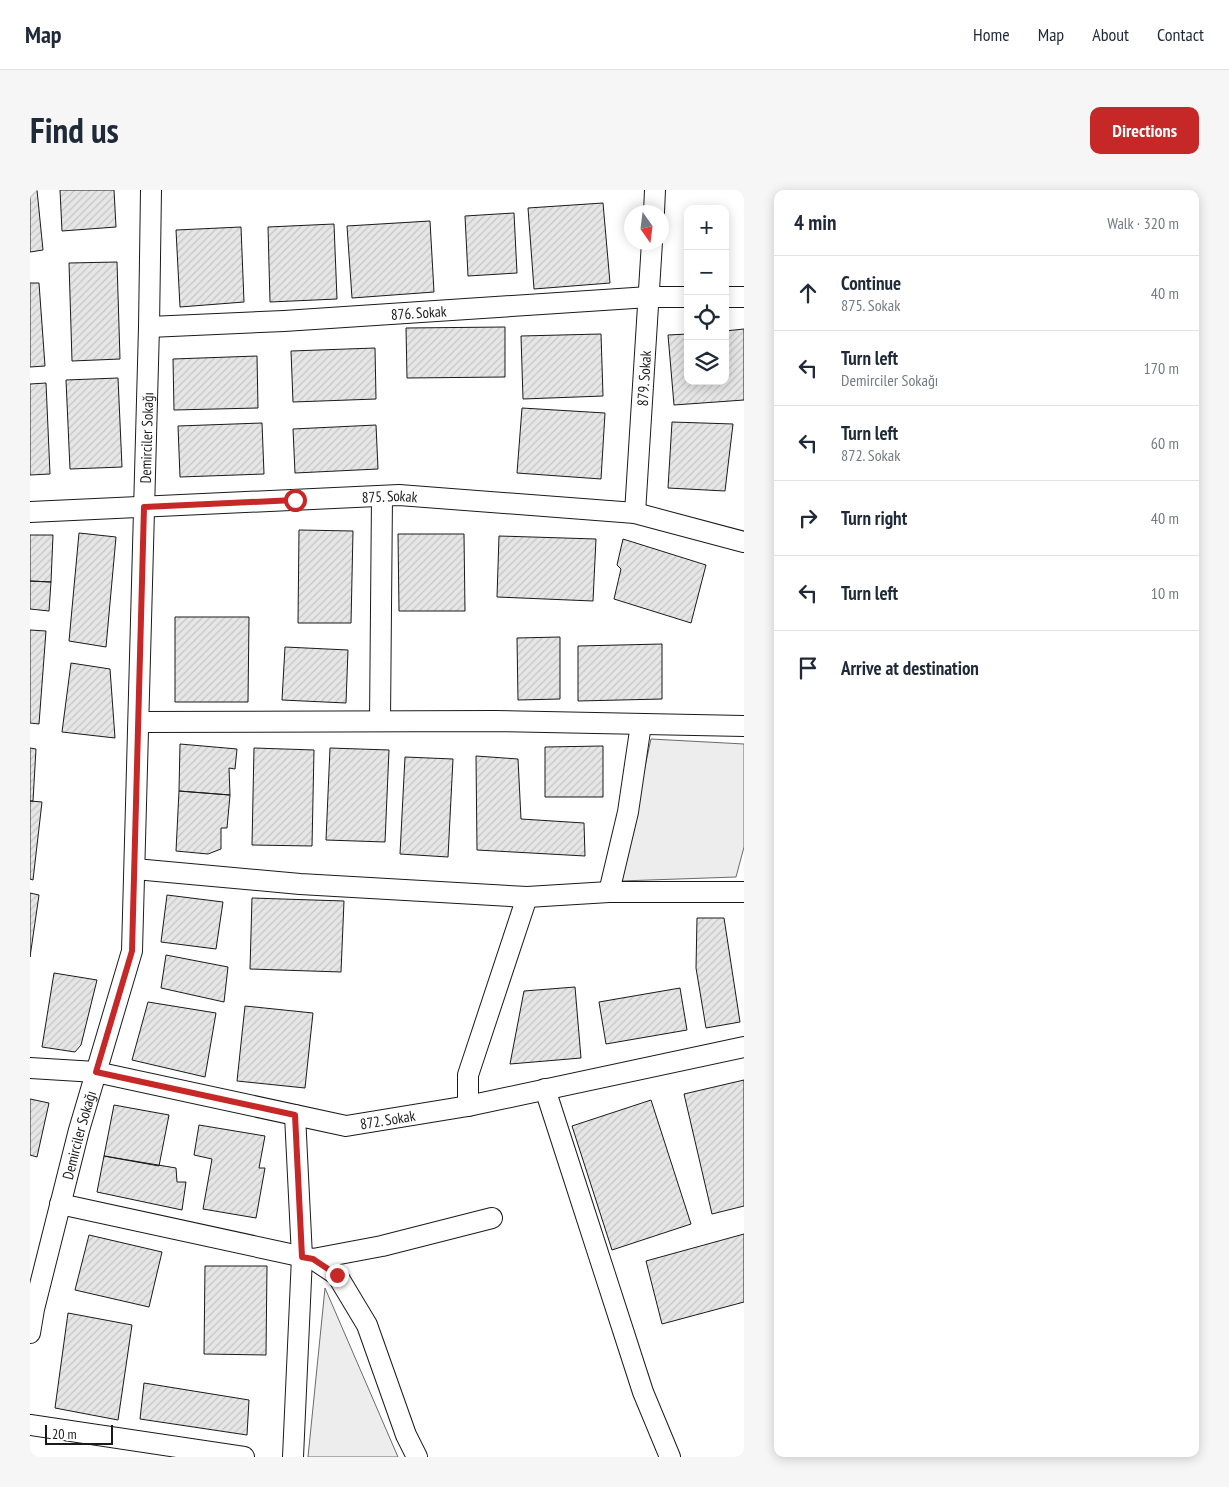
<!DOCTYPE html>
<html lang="en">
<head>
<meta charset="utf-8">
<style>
	:root { --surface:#fff; --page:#f6f6f7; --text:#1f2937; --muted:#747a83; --line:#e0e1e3; --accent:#c62828 }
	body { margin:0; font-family:"PT Sans Narrow",sans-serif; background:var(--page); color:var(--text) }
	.controls { position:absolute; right:15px; top:15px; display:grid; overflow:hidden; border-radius:10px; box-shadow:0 2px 12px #0003 }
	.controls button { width:45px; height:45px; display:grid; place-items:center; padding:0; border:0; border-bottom:1px solid var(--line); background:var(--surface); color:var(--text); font:25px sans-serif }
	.compass { position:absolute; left:594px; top:15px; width:45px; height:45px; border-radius:50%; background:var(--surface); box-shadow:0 2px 12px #0003; rotate:166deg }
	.scale { position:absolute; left:15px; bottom:12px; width:68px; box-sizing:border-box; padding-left:5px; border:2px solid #1a1a1a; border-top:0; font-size:14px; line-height:18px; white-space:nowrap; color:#1a1a1a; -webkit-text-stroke:4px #fff; paint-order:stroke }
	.stop { position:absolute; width:15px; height:15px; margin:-11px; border:4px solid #c62828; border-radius:50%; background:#fff }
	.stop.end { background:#c62828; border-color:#fff; box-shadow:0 1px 5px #0008 }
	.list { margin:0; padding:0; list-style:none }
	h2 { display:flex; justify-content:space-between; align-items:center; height:65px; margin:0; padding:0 20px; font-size:21px }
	h2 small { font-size:16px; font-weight:400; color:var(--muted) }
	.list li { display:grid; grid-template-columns:32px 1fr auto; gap:15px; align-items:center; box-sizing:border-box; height:75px; padding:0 20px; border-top:1px solid var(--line) }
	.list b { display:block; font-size:19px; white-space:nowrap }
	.list p { margin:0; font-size:16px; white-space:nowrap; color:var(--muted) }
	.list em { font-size:16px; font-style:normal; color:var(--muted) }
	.icon { flex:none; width:28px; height:28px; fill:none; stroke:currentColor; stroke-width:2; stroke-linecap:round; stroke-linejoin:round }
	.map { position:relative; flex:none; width:714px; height:1267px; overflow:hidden; border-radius:10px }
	header { display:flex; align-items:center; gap:30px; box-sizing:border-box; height:70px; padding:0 25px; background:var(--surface); border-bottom:1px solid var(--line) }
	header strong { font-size:24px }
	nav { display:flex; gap:28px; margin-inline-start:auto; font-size:18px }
	.intro { display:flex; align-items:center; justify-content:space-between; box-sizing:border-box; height:120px; padding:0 30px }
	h1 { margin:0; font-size:35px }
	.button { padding:12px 22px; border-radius:10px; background:var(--accent); color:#fff; font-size:18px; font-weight:700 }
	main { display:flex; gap:30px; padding:0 30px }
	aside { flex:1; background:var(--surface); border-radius:10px; box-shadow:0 2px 12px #0003 }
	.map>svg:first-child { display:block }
	.built { fill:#ededed; stroke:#6a6a6a }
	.building { fill:url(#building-hatch); stroke:#1a1a1a }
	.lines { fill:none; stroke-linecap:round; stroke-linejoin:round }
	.street-casing { stroke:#1a1a1a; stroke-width:22 }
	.street { stroke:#fff; stroke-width:20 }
	.route { stroke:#c62828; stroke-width:6 }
	.labels { text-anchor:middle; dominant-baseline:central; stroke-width:4; stroke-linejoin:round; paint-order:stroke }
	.street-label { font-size:15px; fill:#1a1a1a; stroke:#fff }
</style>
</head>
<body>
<header>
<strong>Map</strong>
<nav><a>Home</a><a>Map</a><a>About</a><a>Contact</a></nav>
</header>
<div class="intro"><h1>Find us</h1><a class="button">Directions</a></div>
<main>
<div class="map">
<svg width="714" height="1267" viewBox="0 0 714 1267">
	<defs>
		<pattern id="building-hatch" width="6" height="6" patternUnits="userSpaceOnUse" patternTransform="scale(1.25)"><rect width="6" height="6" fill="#e6e6e6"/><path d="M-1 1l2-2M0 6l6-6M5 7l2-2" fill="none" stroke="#c5c5c5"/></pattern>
	</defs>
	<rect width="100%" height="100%" fill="#fff"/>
	<!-- built -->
	<path class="built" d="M 621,549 L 714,554 L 714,657 L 706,687 L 590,691 Z
		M 295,1098 L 368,1267 L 278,1267 Z"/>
	<!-- building -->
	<path class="building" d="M 0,0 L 7,0 L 13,60 L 0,62 Z
		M 30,0 L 84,0 L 86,37 L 32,41 Z
		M 573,13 L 580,93 L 504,99 L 498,18 Z
		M 484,23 L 487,83 L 438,86 L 435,26 Z
		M 400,31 L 404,102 L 322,108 L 317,36 Z
		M 304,34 L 307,109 L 240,112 L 238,37 Z
		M 211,37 L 214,112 L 150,117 L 146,40 Z
		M 87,72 L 90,169 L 42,171 L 39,73 Z
		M 0,93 L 9,93 L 15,176 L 0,177 Z
		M 475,137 L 475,187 L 377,188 L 376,138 Z
		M 714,139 L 714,210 L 644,215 L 638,145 L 658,144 L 658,191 L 695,191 L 695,141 Z
		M 571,144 L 573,206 L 493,209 L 491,146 Z
		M 345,158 L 346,209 L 263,212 L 261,161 Z
		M 227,166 L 228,218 L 144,220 L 143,169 Z
		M 88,188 L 92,277 L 40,279 L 36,190 Z
		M 16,193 L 20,284 L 0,285 L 0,194 Z
		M 492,218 L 575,223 L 571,289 L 487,283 Z
		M 642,232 L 703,234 L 695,301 L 638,298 Z
		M 232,233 L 234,284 L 150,287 L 148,236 Z
		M 346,235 L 348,279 L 265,283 L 263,239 Z
		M 269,340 L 323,341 L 321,433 L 268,433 Z
		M 49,343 L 86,347 L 76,457 L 39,451 Z
		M 368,344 L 434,344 L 435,421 L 369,421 Z
		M 0,345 L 23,345 L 21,392 L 0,391 Z
		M 469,346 L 566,349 L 563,411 L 467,407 Z
		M 593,349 L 676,375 L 661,433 L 584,409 L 591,379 L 587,375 Z
		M 0,391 L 21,392 L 19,421 L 0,419 Z
		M 145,427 L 219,427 L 218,512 L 145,512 Z
		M 0,440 L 16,441 L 9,534 L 0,533 Z
		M 530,447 L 530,509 L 488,510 L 487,448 Z
		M 632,454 L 632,509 L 548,511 L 548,456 Z
		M 255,457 L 318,460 L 316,513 L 252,510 Z
		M 41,473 L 80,479 L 85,548 L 32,542 Z
		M 150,554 L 207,559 L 205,579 L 199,578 L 200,605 L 149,601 Z
		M 573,556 L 573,607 L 515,607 L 515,557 Z
		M 0,558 L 6,559 L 3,611 L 0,611 Z
		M 224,558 L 284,560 L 282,656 L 222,655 Z
		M 300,558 L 359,560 L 355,652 L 296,650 Z
		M 446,566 L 488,569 L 491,629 L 554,633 L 555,666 L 447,660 Z
		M 375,567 L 423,569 L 418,667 L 370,664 Z
		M 149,601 L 200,605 L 197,638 L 191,638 L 191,659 L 178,664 L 146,661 Z
		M 0,611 L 12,612 L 3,690 L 0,689 Z
		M 0,703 L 9,705 L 0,767 Z
		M 137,705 L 193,712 L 186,759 L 131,752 Z
		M 222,708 L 314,711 L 311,782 L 220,779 Z
		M 667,728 L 694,728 L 710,832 L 676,838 L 666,778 Z
		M 136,765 L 198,777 L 194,812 L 131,798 Z
		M 24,783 L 67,790 L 51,855 L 45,862 L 12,857 Z
		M 545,797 L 551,868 L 480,874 L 494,801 Z
		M 650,798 L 657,840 L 576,854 L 569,812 Z
		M 118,812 L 186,823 L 175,887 L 102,870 Z
		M 215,816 L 283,823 L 275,898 L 207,891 Z
		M 714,890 L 714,1016 L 682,1024 L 654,904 Z
		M 0,909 L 19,913 L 7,967 L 0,965 Z
		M 621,910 L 661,1034 L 582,1060 L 542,936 Z
		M 84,915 L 139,925 L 129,976 L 74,966 Z
		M 169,935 L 235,946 L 229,978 L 235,978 L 226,1028 L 173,1019 L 182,969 L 164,965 Z
		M 74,966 L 146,978 L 147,992 L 156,992 L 152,1020 L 67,1002 Z
		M 714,1044 L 714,1112 L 632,1134 L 616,1071 Z
		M 59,1045 L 132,1062 L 119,1117 L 45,1100 Z
		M 175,1076 L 237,1076 L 236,1165 L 174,1164 Z
		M 38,1123 L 102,1135 L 88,1230 L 25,1218 Z
		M 114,1193 L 219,1210 L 217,1245 L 110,1229 Z"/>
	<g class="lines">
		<defs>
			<g id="street">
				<path d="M 624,22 L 625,0"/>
				<path d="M 695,107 L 714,107"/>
				<path id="s1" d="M 119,137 L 254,131 L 619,107 L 658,107"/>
				<path id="s2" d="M 0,322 L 369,305 L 605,323 L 714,352"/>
				<path id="s3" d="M 605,323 L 622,52"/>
				<path d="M 350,531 L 352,306"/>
				<path d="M 109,532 L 465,531 L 714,536"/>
				<path d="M 105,679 L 270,694 L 497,707 L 579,702 L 714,702"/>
				<path d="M 579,702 L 598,622 L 611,534"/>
				<path id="s4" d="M 0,878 L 66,882 L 316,936 L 438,916 L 714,857"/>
				<path d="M 515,899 L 613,1202 L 640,1267"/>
				<path d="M 438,916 L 438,885 L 497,707"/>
				<path d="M 30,1014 L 283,1069 L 352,1056 L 462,1028"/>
				<path d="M 283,1069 L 307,1085 L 337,1135 L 376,1245 L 387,1267"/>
				<path id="s5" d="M 0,1143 L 4,1119 L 49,940 L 102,761 L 119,137 L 121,0"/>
				<path d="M 0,1235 L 214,1267"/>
				<path d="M 263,1267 L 272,1067 L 265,925"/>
			</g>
		</defs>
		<!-- street casing -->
		<use href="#street" class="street-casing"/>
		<!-- street -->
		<use href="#street" class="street"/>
	</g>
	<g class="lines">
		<!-- route -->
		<path class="route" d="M 265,310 L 114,317 L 102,761 L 66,882 L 265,925 L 272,1067 L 283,1069 L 307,1085"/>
	</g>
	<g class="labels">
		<!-- street labels -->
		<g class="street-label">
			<text stroke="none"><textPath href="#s1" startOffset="270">876. Sokak</textPath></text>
			<text stroke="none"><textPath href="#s3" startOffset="135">879. Sokak</textPath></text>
			<text stroke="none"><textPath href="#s5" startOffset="909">Demirciler Sokağı</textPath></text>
			<text stroke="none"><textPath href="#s2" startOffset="360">875. Sokak</textPath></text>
			<text stroke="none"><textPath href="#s4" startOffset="364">872. Sokak</textPath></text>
			<text stroke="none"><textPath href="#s5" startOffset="204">Demirciler Sokağı</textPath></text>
		</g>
	</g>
</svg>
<div class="controls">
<button>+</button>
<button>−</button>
<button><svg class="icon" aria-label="locate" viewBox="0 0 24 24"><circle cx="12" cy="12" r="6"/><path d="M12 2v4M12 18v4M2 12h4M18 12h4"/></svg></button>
<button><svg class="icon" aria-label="layers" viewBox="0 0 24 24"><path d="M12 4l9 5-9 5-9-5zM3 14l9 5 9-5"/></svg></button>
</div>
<svg class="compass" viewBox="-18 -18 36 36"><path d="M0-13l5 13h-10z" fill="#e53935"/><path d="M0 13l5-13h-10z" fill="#747a83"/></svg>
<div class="scale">20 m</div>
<div class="stop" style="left:265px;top:310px"></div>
<div class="stop end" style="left:307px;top:1085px"></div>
</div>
<aside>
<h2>4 min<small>Walk · 320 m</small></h2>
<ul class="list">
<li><svg class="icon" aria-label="ahead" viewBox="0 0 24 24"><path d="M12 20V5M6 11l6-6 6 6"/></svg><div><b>Continue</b><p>875. Sokak</p></div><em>40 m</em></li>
<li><svg class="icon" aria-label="left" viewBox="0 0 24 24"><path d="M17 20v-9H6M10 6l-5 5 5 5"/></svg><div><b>Turn left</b><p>Demirciler Sokağı</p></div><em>170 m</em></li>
<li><svg class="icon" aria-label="left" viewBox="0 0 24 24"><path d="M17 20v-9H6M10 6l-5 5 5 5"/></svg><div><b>Turn left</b><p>872. Sokak</p></div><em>60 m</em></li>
<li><svg class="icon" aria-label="right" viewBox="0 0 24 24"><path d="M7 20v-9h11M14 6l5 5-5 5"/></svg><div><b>Turn right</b></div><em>40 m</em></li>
<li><svg class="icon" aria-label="left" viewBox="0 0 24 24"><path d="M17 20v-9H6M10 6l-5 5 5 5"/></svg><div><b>Turn left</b></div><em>10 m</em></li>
<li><svg class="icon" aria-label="arrive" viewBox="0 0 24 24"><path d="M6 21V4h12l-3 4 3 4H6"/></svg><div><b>Arrive at destination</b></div></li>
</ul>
</aside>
</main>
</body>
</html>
